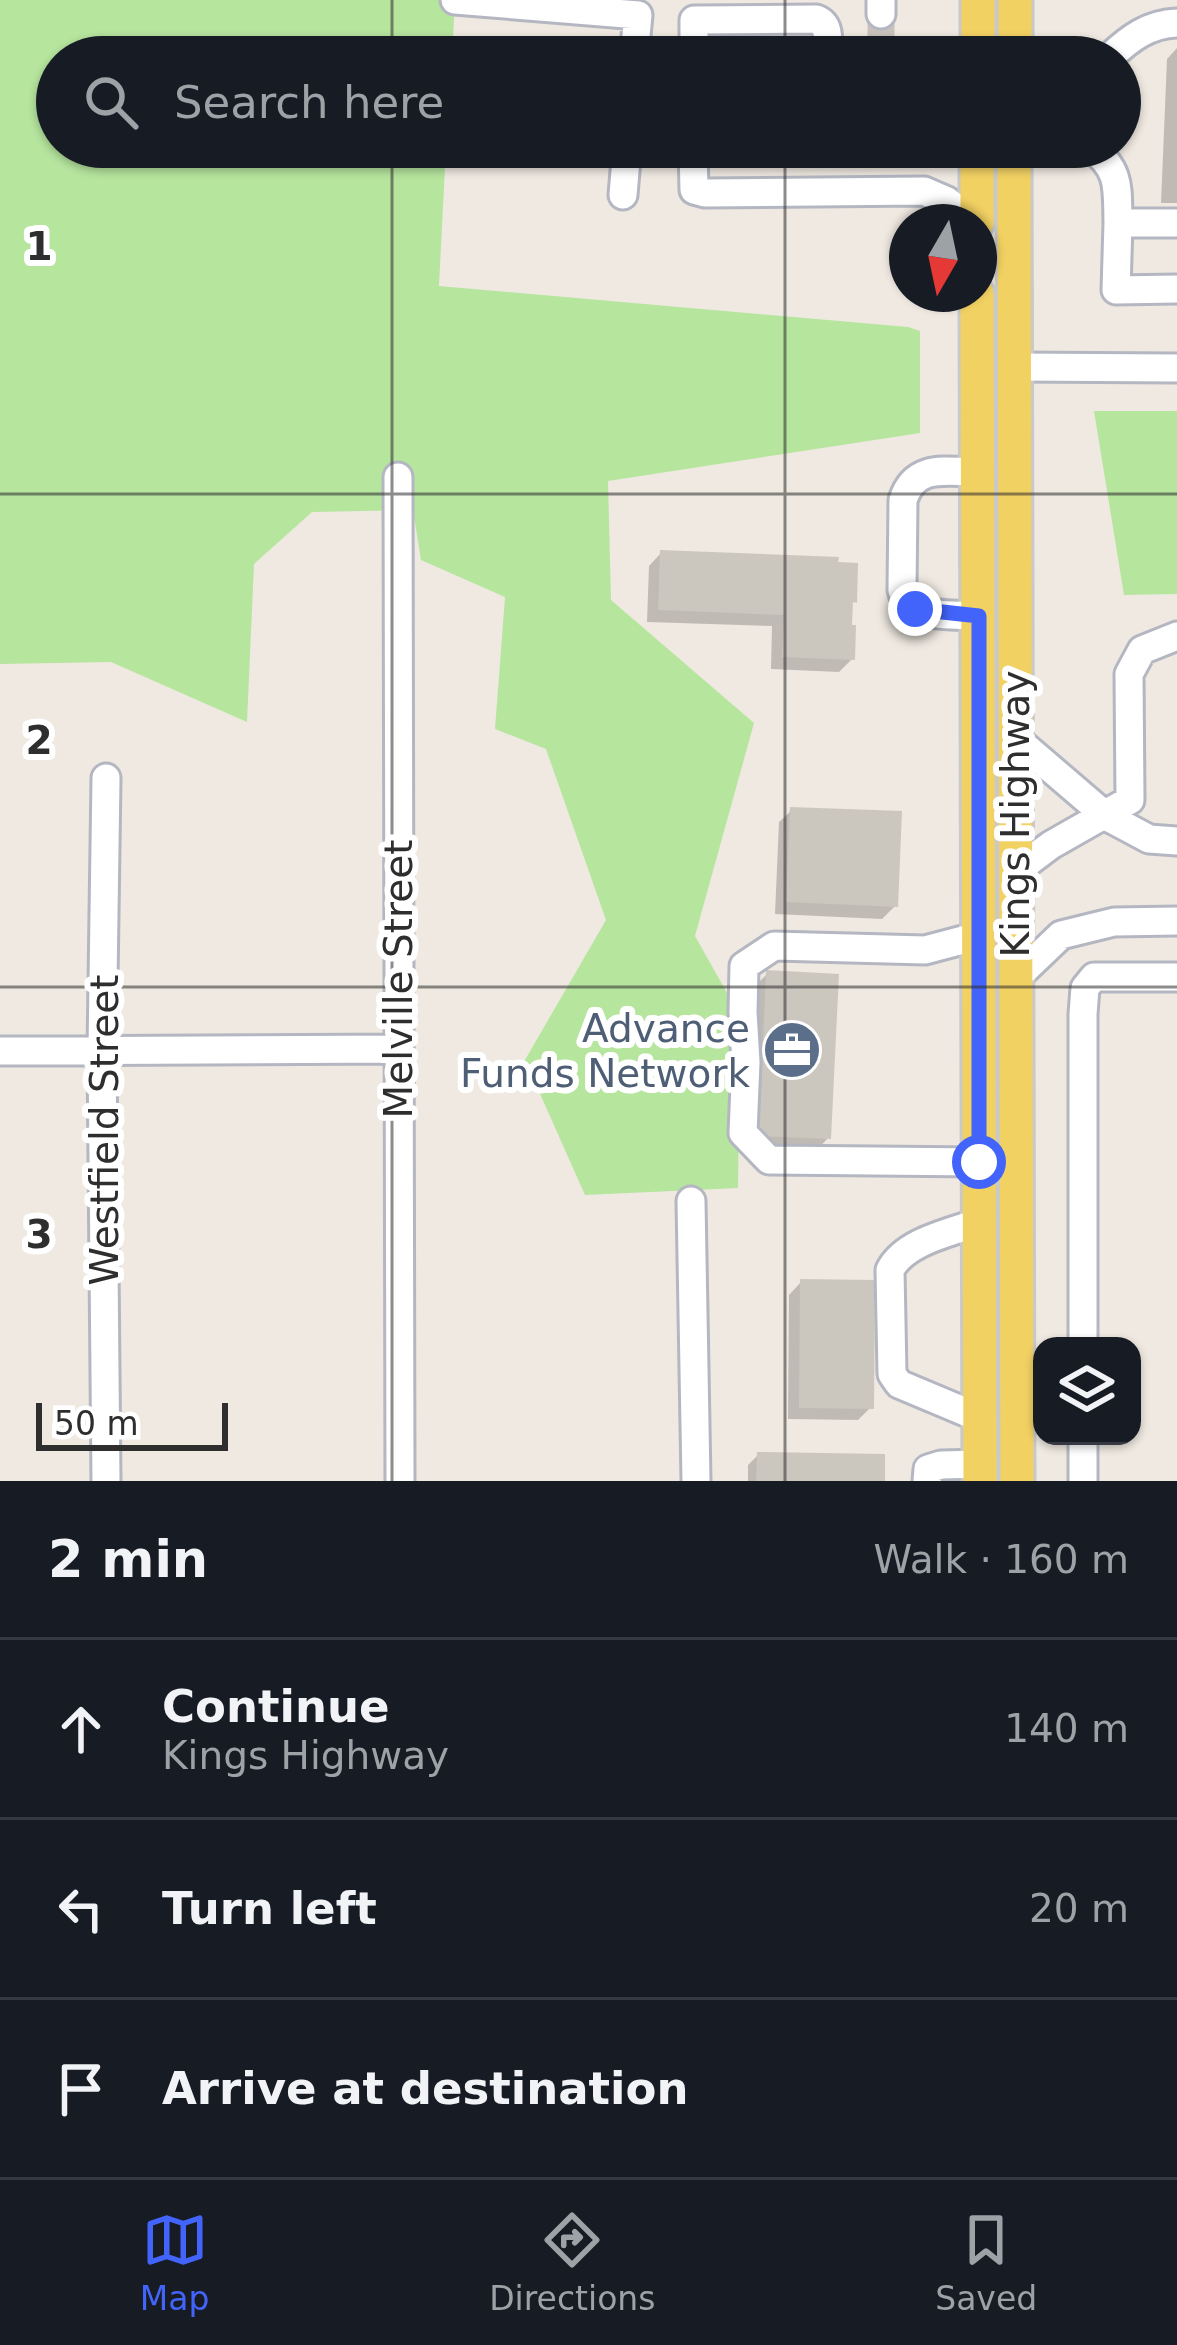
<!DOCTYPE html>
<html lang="en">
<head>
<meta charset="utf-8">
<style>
	:root { --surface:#171b24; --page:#242831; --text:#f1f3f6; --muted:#9ea1a6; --line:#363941; --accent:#4264fb }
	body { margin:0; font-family:"DejaVu Sans",sans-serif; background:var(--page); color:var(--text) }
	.controls { position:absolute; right:36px; bottom:36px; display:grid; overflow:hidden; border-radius:24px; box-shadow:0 3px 9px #0004 }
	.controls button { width:108px; height:108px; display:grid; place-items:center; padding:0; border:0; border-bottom:3px solid var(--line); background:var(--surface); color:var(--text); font:60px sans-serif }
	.compass { position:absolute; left:889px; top:204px; width:108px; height:108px; border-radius:50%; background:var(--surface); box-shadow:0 3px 9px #0004; rotate:189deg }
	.scale { position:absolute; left:36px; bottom:30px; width:192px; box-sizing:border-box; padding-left:12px; border:6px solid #2e2e2e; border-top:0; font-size:33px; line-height:42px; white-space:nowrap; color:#2e2e2e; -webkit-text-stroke:9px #fff; paint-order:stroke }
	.stop { position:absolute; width:36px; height:36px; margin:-27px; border:9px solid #4264fb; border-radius:50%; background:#fff }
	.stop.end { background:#4264fb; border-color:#fff; box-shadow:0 3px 12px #0008 }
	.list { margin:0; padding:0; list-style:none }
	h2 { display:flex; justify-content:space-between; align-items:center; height:156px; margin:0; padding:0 48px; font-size:51px }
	h2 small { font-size:39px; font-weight:400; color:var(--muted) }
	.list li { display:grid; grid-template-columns:78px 1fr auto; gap:36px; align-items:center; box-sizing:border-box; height:180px; padding:0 48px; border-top:3px solid var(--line) }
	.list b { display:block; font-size:45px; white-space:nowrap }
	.list p { margin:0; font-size:39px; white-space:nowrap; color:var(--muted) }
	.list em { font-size:39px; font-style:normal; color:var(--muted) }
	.icon { flex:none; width:66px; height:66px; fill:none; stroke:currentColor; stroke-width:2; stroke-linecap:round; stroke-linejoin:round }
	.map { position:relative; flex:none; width:1177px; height:1481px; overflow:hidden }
	.search { position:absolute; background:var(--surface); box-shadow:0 3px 9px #0004; left:36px; right:36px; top:36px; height:132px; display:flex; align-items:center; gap:30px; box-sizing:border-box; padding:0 42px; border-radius:66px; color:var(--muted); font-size:45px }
	.sheet { height:696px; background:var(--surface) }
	nav { display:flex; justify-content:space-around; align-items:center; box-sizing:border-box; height:168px; border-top:3px solid var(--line); background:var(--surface); font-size:33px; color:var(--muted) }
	nav a { display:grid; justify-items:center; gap:6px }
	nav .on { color:var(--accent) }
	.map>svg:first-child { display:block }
	.green { fill:#b6e59e }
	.shadow { fill:#0003 }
	.building { fill:#cbc7bf }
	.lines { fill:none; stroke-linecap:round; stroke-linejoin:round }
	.minor-tunnel { stroke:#c8c4bd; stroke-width:27; stroke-dasharray:27 14; stroke-linecap:butt }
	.minor-casing { stroke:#b4b7c1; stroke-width:33 }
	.major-casing { stroke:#c9c9c9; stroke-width:39 }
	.minor { stroke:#fff; stroke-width:27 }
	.major { stroke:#f2d163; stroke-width:33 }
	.route { stroke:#4264fb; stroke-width:15 }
	.grid { fill:none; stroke:#2e2e2e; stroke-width:3; stroke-opacity:0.55 }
	.labels { text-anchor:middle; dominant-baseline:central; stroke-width:12; stroke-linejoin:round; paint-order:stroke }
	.street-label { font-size:39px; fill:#2e2e2e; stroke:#fff }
	.service-label { font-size:39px; fill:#4e5e75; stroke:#fff; text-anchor:end }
	.grid-label { font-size:39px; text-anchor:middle; font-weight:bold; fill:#2e2e2e; stroke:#fff; stroke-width:12; stroke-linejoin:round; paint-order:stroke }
</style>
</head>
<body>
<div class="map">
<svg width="1177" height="1481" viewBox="0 0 1177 1481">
	<rect width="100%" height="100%" fill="#efe9e1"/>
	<!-- green -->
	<path class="green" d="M 0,0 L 455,0 L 452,57 L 57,57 L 57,147 L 446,147 L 439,286 L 908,327 L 920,331 L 920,433 L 608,481 L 611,600 L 754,723 L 695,936 L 740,1016 L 738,1188 L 585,1195 L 525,1060 L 606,920 L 546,749 L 495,729 L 505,597 L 421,560 L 413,510 L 312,512 L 254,564 L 247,722 L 111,662 L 0,664 Z
		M 1094,411 L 1177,411 L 1177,594 L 1124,595 Z"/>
	<!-- shadow -->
	<path class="shadow" d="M 1177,48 L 1177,203 L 1161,203 L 1167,59 Z
		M 661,553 L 854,601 L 849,606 L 852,659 L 839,672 L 771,669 L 772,626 L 647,622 L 649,566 Z
		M 792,810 L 895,906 L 882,919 L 775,914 L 779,822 Z
		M 768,973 L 828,1138 L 816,1151 L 747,1147 L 755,986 Z
		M 801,1282 L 871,1407 L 858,1420 L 788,1419 L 789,1295 Z
		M 758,1455 L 882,1481 L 748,1481 L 748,1465 Z"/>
	<!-- building -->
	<path class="building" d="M 660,550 L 839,557 L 838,562 L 858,563 L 857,603 L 853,602 L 852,625 L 856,625 L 855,660 L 782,657 L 784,615 L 658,610 Z
		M 790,807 L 902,811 L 898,907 L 786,902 Z
		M 766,970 L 839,974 L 831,1139 L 759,1136 Z
		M 800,1279 L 875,1280 L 874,1409 L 799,1408 Z
		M 757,1452 L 885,1454 L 885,1481 L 756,1481 Z"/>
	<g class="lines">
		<!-- minor-tunnel -->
		<path class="minor-tunnel" d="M 881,14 L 881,57"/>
		<defs>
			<path id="minor" d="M 455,0 L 638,15 L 634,57
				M 881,0 L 881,14
				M 694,57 L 694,20 L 816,19 C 832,25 827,43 827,57
				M 1110,57 C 1130,38 1149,24 1177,23
				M 693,147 L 694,190 L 705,193 L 924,191 L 947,201 L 975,222
				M 1091,147 C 1121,171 1117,187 1118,223
				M 623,195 L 627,147
				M 1177,223 L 1118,223 L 1116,290 L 1177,289
				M 1016,367 L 1177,368
				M 978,472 C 946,472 915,463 903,500 L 902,590 C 909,620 953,614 979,616
				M 398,477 L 400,1481
				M 1015,738 L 1106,816 L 1149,839 L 1177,841
				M 1015,872 L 1051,845 L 1130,800 L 1129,674 L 1142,650 L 1177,636
				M 978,936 L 925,950 L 774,946 L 744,966 L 743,1012 L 746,1062 L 743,1133 L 769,1160 L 979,1162
				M 1016,978 L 1061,935 L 1114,922 L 1177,921
				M 0,1051 L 398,1049
				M 691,1201 L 696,1481
				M 979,1222 C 950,1233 905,1241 890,1270 L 892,1374 L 899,1384 L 980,1418
				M 1083,1346 L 1083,1014 L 1085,988 L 1094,977 L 1177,977
				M 1083,1436 L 1083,1481
				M 106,1481 L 102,1050 L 106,778
				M 927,1481 L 928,1469 L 941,1465 L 980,1464"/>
			<path id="major" d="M 978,57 L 978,0
				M 1015,57 L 1015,0
				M 1014,147 L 1017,1481
				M 977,222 L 977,147
				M 977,294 L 980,1481"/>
		</defs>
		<!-- minor casing -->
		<use href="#minor" class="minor-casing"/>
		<!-- major casing -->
		<use href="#major" class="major-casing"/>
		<!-- minor -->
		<use href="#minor" class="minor"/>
		<!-- major -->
		<use href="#major" class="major"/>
	</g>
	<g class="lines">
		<!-- route -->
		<path class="route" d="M 915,609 L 979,616 L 979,1162"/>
	</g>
	<!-- grid -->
	<path class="grid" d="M 392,0 L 392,57M 785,0 L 785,57M 392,147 L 392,1481M 785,147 L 785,1481M 0,494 L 1177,494M 0,987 L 1177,987"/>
	<!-- icons -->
	<defs>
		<symbol id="office-disc" viewBox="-11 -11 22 22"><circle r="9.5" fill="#5c6f8a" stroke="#fff"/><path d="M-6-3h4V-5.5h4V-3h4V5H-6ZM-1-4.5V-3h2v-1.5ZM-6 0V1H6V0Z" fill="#fff"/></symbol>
	</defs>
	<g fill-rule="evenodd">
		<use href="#office-disc" x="759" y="1017" width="66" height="66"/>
	</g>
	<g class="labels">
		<!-- street labels -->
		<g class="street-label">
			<text transform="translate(1015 814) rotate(-90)">Kings Highway</text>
			<text transform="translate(398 979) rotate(-90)">Melville Street</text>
			<text transform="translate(104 1130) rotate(-90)">Westfield Street</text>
		</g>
		<!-- service labels -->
		<g class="service-label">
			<text x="750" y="1028">Advance<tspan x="750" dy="45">Funds Network</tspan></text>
		</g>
	</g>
	<g class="grid-label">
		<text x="39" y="260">1</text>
		<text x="39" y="754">2</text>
		<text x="39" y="1248">3</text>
	</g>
</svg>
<div class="controls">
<button><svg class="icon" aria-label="layers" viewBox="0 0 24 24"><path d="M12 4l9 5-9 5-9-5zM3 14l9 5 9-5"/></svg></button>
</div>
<svg class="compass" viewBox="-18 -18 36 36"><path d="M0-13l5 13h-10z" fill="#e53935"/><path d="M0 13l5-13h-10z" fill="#9ea1a6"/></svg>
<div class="scale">50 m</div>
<div class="stop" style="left:979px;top:1162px"></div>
<div class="stop end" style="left:915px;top:609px"></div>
<div class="search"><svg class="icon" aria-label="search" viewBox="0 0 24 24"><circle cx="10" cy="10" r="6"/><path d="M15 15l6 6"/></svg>Search here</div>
</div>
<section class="sheet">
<h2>2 min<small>Walk · 160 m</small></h2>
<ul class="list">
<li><svg class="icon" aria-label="ahead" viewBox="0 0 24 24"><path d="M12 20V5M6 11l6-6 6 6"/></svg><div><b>Continue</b><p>Kings Highway</p></div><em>140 m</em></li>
<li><svg class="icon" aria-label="left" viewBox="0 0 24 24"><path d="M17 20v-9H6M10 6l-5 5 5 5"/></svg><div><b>Turn left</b></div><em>20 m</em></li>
<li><svg class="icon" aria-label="arrive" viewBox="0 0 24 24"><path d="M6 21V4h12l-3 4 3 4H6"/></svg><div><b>Arrive at destination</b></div></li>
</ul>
</section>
<nav>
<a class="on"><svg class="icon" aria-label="map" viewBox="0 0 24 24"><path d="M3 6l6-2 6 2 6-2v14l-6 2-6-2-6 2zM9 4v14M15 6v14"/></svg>Map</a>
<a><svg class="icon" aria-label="directions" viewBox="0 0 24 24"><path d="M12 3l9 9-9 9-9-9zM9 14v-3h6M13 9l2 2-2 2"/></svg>Directions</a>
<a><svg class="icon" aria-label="saved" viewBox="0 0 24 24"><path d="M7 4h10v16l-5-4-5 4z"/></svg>Saved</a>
</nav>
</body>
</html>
